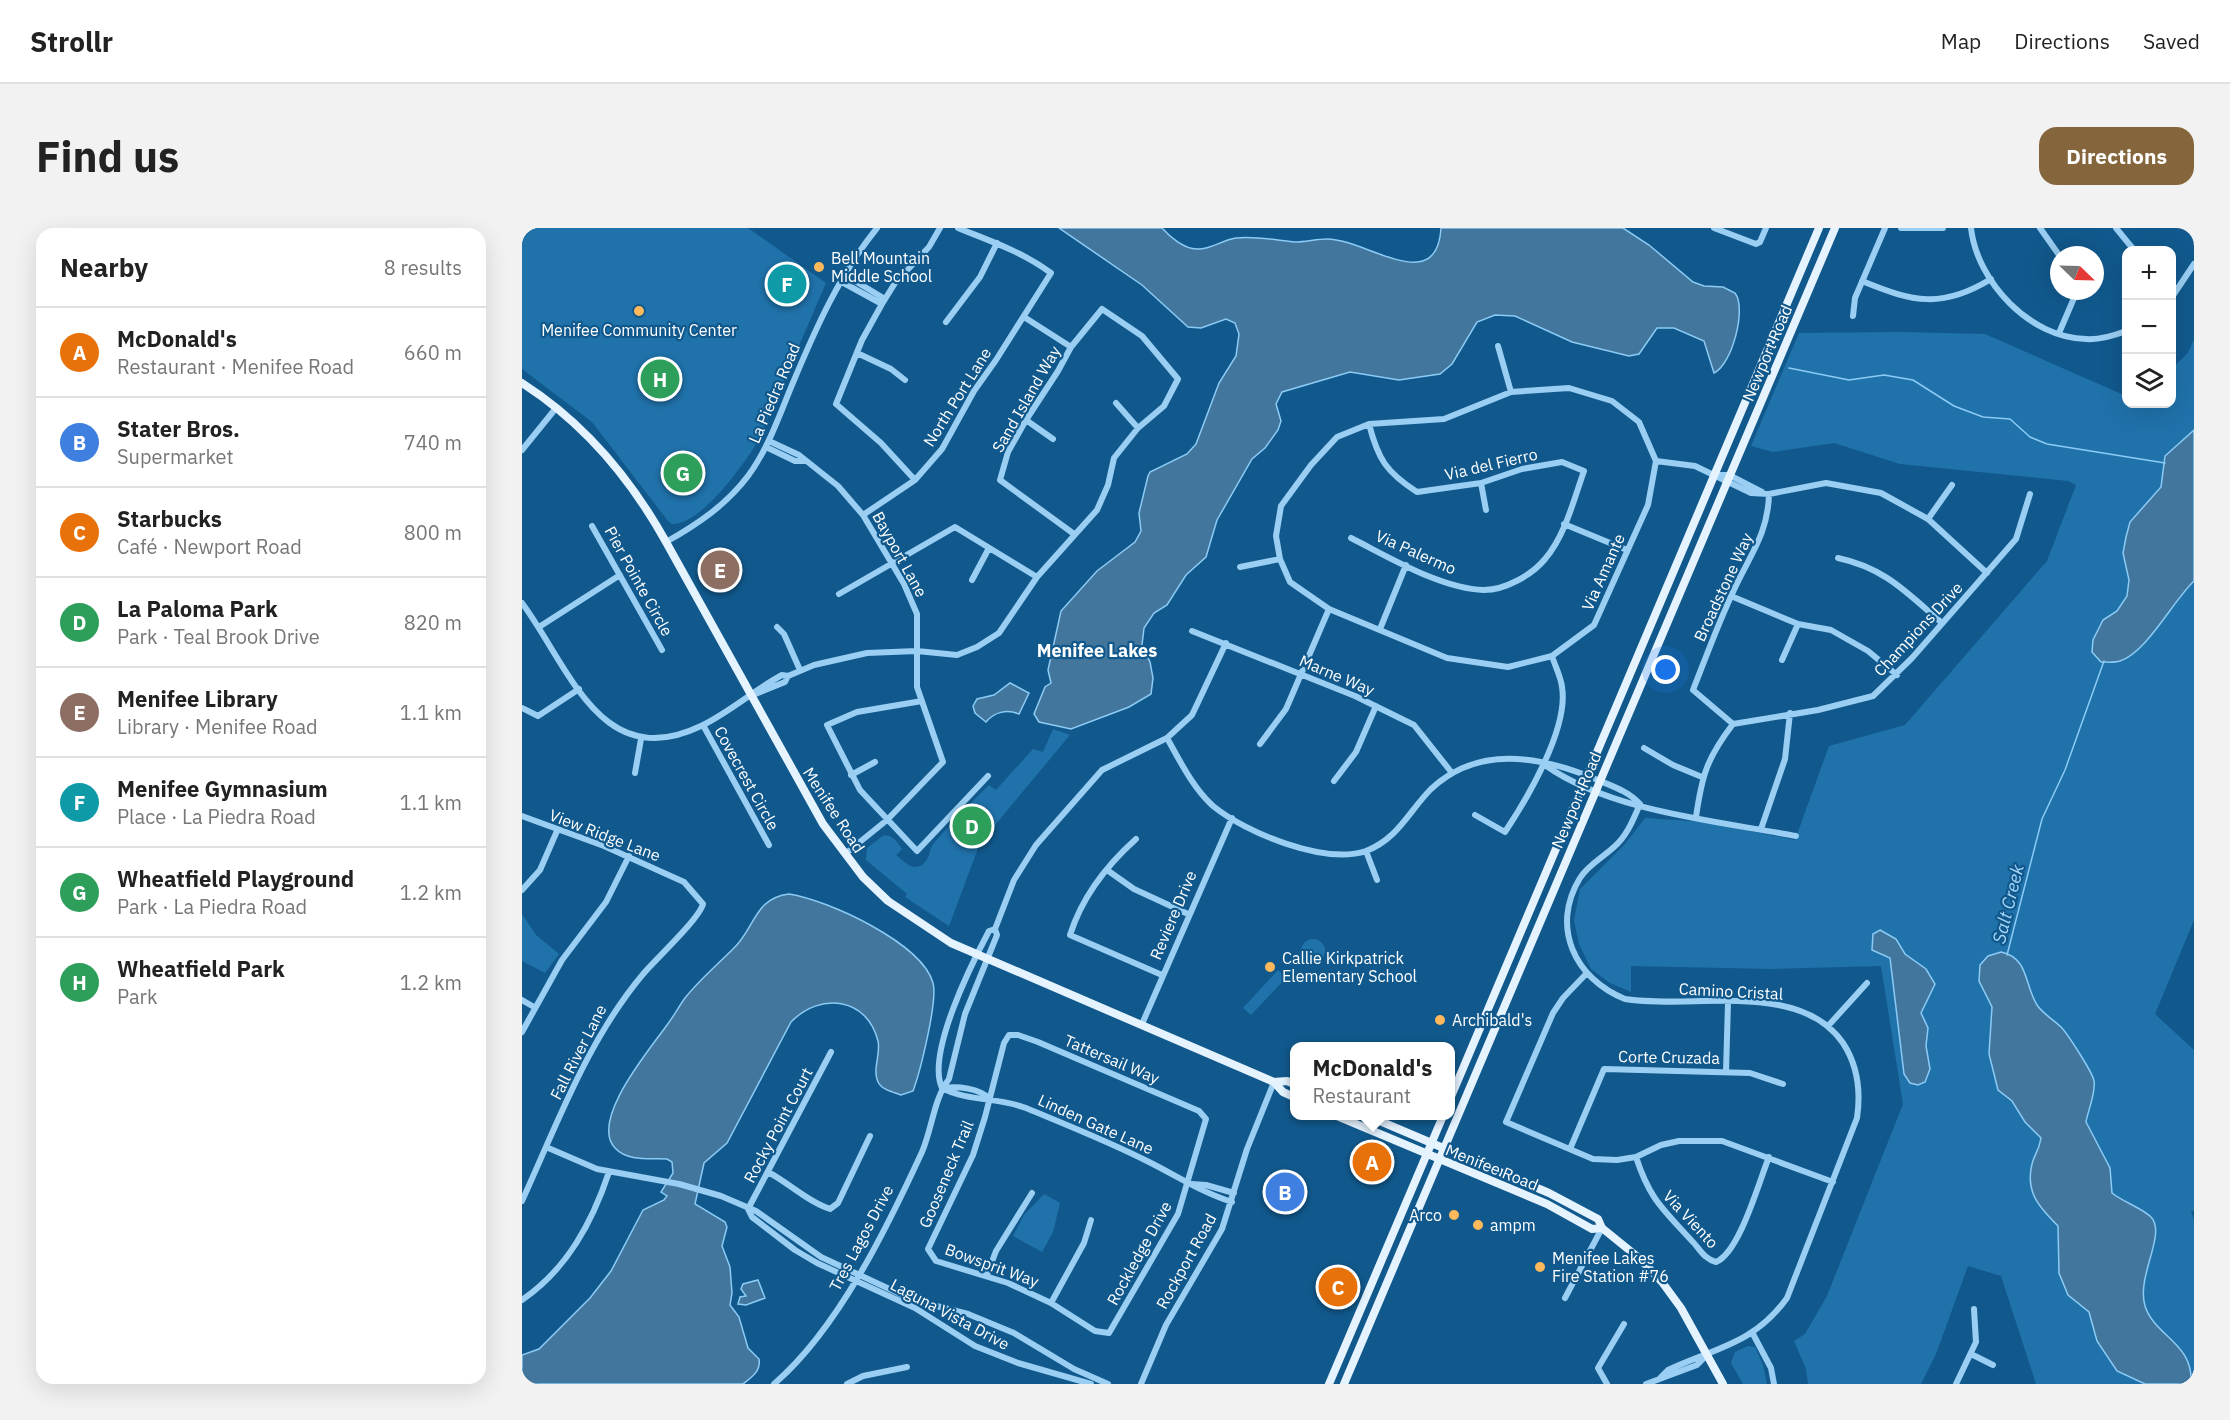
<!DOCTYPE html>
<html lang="en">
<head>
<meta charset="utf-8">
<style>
	:root { --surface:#fff; --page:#f2f2f2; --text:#222; --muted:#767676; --line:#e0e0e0; --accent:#85663c }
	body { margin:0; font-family:"IBM Plex Sans",sans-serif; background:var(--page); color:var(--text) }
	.controls { position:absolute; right:18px; top:18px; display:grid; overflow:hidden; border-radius:12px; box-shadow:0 6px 24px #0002 }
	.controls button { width:54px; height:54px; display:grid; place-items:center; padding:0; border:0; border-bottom:2px solid var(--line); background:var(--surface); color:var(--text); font:30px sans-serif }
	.compass { position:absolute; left:1528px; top:18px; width:54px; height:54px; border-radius:50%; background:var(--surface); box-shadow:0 6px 24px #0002; rotate:113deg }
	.you { position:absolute; left:1144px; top:442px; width:21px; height:21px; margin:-15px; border:4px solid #fff; border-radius:50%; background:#1a73e8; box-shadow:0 0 0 9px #1a73e833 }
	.badge { display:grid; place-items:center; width:39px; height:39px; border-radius:50%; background:var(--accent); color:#fff; font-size:20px; font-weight:700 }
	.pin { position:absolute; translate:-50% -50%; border:3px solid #fff; box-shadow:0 2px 6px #0006 }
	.popup { position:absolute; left:768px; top:814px; width:165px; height:78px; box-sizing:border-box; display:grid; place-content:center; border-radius:12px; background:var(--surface); filter:drop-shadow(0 2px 4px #0005); font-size:20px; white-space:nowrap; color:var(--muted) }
	.popup b { font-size:22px; color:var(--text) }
	.popup::after { content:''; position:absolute; left:50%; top:100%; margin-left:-12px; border:12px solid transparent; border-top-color:var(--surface) }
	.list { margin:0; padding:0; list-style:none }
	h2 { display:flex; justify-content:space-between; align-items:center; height:78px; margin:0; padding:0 24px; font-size:26px }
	h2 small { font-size:20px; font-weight:400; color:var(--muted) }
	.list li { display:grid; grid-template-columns:39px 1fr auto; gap:18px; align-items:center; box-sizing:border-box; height:90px; padding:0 24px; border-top:2px solid var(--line) }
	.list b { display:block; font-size:22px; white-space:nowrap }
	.list p { margin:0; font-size:20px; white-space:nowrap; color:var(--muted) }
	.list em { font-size:20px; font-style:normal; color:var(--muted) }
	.icon { flex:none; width:33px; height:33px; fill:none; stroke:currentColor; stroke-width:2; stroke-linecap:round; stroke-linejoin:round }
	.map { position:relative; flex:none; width:1672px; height:1156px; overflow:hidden; border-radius:18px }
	header { display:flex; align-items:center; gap:36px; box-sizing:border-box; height:84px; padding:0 30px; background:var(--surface); border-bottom:2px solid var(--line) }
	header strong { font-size:28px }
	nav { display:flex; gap:33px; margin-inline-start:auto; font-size:21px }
	.intro { display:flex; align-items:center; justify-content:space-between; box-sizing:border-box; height:144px; padding:0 36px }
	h1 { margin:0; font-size:42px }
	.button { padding:15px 27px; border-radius:18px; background:var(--accent); color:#fff; font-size:21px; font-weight:700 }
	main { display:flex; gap:36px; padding:0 36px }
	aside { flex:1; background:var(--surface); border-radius:18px; box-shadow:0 6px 24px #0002 }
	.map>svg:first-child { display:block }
	.green { fill:#2072ab }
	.water { fill:#42769d; stroke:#8ccbf5; stroke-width:1.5 }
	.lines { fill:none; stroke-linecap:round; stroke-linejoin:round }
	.stream { stroke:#8ccbf5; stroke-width:1.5 }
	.minor { stroke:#9acef2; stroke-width:6 }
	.major { stroke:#e5f3ff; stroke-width:8 }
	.poi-dot { fill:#ffb85b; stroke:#11598d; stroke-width:2 }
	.labels { text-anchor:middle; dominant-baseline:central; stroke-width:4.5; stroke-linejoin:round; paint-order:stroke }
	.poi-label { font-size:16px; fill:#fff; stroke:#11598d; text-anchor:start }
	.street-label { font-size:16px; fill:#fff; stroke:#11598d }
	.neighbourhood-label { font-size:18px; font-weight:bold; fill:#fff; stroke:#11598d }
	.water-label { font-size:18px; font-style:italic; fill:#a6d7f9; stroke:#11598d }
</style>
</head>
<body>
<header>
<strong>Strollr</strong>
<nav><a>Map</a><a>Directions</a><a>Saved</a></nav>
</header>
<div class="intro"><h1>Find us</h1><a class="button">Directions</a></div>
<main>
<aside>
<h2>Nearby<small>8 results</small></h2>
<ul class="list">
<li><span class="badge" style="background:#e8710a">A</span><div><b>McDonald's</b><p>Restaurant · Menifee Road</p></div><em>660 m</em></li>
<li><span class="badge" style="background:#3f7fe0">B</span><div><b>Stater Bros.</b><p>Supermarket</p></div><em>740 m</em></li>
<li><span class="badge" style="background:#e8710a">C</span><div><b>Starbucks</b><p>Café · Newport Road</p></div><em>800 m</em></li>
<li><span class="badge" style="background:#2e9e5b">D</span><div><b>La Paloma Park</b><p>Park · Teal Brook Drive</p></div><em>820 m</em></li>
<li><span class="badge" style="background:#8d6e63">E</span><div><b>Menifee Library</b><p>Library · Menifee Road</p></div><em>1.1 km</em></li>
<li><span class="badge" style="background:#0f9aa8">F</span><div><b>Menifee Gymnasium</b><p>Place · La Piedra Road</p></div><em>1.1 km</em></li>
<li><span class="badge" style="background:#2e9e5b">G</span><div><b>Wheatfield Playground</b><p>Park · La Piedra Road</p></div><em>1.2 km</em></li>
<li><span class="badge" style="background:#2e9e5b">H</span><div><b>Wheatfield Park</b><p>Park</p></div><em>1.2 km</em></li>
</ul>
</aside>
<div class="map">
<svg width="1672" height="1156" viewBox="0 0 1672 1156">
	<rect width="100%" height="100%" fill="#11598d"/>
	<!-- green -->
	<path class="green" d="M 0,0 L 226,0 L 304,55 L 235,215 C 221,237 179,297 150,296 L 146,293 L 70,194 L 0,141 Z
		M 1379,104 L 1463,106 L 1604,168 L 1604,176 L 1650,176 L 1650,140 L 1666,125 L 1672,111 L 1672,692 L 1633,786 L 1672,822 L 1672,983 L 1669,983 L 1672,992 L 1672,1156 L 1514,1156 L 1479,1048 L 1446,1038 L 1414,1126 L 1399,1156 L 1286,1156 L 1284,1141 L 1272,1113 L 1283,1106 L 1305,1068 L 1381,876 L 1359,738 L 1250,741 L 1109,738 L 1109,764 L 1088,755 L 1069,741 L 1057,716 L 1052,693 L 1058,661 L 1103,616 L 1123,590 L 1183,594 L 1273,612 L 1307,518 L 1383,497 L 1525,333 L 1554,257 L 1546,253 L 1378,236 L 1312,215 L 1251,224 L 1229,218 L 1277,105 Z
		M 531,501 L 548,507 L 458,615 L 427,698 L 383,669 L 385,666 L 344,632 L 345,620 L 362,607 C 372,608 374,613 380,621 L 374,627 C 382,633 388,642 398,638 C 409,633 406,622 412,615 C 429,595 448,576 467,557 L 474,562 L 511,521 L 521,524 Z
		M 0,686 L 14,707 L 37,726 L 23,745 L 0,733 Z
		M779 723a12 12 0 1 1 24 0a12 12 0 1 1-24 0Z
		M 756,742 L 764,750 L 729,787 L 721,780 Z
		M 522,966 L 538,975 L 531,1004 L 520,1024 L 491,1008 L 502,987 Z
		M 1226,1118 L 1233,1119 L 1241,1137 L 1245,1156 L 1221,1156 L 1209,1135 L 1213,1124 Z"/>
	<!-- water -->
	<path class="water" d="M 537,0 L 640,0 C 648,9 662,21 675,21 C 688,22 700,12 714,10 C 734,8 753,12 773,14 C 784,14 794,11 805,11 C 844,11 915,70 919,0 L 1101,0 L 1127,17 L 1171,54 L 1182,58 L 1201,59 L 1213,65 C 1225,80 1210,137 1192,145 L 1182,113 L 1152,100 L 1135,100 L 1117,126 L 1107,128 L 1050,114 L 993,88 L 973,87 L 955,94 L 930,136 L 918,146 L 877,152 L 828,144 L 760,164 L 754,176 L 759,193 L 756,202 L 743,220 L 730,231 L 695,292 L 684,329 L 664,347 L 645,377 L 632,385 L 622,400 L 620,417 L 628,434 L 631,450 L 629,466 L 607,479 L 549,501 L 517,494 L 512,486 L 523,459 L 529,455 L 526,442 L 539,383 L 575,343 L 613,314 L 619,303 L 617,285 L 626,248 L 628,244 L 665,226 L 674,216 L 697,155 L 714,128 L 717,106 L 713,95 L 704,91 L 679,100 L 666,99 L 620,57 Z
		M 1672,202 L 1672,353 C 1650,374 1625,424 1598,433 C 1592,435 1585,434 1579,434 L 1570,424 L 1571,412 L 1581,392 L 1595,383 L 1605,368 L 1607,352 L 1601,325 L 1604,309 L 1608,294 L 1639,259 L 1643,228 Z
		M 488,455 L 507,465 L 497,486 C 485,481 472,484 464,494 L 453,485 L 451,478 L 455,471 L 472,467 Z
		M 267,666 C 306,672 400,715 411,755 C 416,773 398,844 391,863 L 379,867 C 371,864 360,862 356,854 C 350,842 359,826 356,813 C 345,769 298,764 269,794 L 205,915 L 182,935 L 173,976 L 203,994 L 205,999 L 200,1018 L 208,1039 L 210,1065 L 208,1077 L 217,1089 L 226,1120 L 237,1131 C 239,1143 230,1149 221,1156 L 0,1156 L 0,1127 L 17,1121 L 68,1070 L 89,1043 L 121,982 L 142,972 L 145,968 L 139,964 L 151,945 L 150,934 L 145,931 C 128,930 106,934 93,920 C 67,892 129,820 145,797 C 152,788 157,778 163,770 C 177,752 195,737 211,721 C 233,701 232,670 267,666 Z
		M 1358,702 L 1374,711 L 1383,726 L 1404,741 L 1413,756 L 1399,785 L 1406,800 L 1404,818 L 1408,841 L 1403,854 L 1396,857 L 1388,855 L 1382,846 L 1368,730 L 1350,722 L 1351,706 Z
		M 1479,724 C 1507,730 1502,756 1515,777 C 1521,786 1532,792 1539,799 C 1545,805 1571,845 1572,853 C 1574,865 1566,882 1564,894 L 1588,940 L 1590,965 C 1601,974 1620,980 1629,989 C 1645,1006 1614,1048 1623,1078 C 1633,1109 1672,1115 1669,1156 L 1623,1156 L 1595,1143 L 1575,1113 L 1567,1084 L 1546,1067 L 1537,1045 L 1536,998 C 1517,979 1503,964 1510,936 C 1512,927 1517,923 1519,910 L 1503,894 L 1490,873 L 1476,862 L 1467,826 L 1470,779 L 1457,753 L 1458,737 L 1466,728 Z
		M 236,1052 L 243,1070 L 224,1077 L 216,1076 L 218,1069 L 224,1068 L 219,1061 L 221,1056 Z"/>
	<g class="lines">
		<!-- stream -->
		<path class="stream" d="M 1267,140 L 1327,152 L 1362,147 L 1391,152 L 1432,178 L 1461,189 L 1488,191 L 1508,209 L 1525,216 L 1643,235
			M 1485,727 L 1520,591 L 1543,542 L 1582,433"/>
		<!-- minor -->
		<path class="minor" d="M 1192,0 L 1234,16 L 1238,14 L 1244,0
			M 1379,0 L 1421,0
			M 1449,0 C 1455,54 1508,110 1564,111 C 1578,112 1591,108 1604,103
			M 1518,0 L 1537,27
			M 1594,0 L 1612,22
			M 323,47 L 363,71
			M 318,53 L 360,76
			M 1340,53 C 1391,74 1420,81 1469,51
			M 1650,69 L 1672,36
			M 1331,88 L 1333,70 L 1363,0
			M 502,89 L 549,119
			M 424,94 L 458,49 L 475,15
			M 1537,105 L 1555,63
			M 976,118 L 989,164
			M 335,125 L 369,141 L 383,152
			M 1047,160 L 1090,173 L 1117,194 L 1134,233 L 1126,277 L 1072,397 L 1030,428 L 986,439 L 925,430 L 807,381 L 768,354 L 758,331 L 754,308 L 759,278 L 789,237 L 815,209 L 847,196 L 922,191 L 989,164 Z
			M 594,175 L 616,200
			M 504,192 L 531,211
			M 247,213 L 277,227 L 316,258 L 341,287 L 382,356 L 395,386 L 395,459 L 421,534 L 365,592 L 323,626
			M 244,219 L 273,233 L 283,233
			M 0,222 L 34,180
			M 1134,233 L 1173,238 L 1229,265 L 1247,266 L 1304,255 L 1359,265 L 1406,291 L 1465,345
			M 1195,247 L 1207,247 L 1240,264
			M 393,252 L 359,215 L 314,176 L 340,112 L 360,76 L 373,55 L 407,19 L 418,0
			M 959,255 L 964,282
			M 341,287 L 393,252 L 420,221 L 452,163 L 474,132 L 529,45 C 501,24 468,13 436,0
			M 1406,291 L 1430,257
			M 1042,296 L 1105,322
			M 70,298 L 140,422
			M 829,310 C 867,329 919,361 962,362 C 983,362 1010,347 1023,331 C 1043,308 1052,271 1062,243 L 1040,234 L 1000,241 L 959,255 L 895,264 C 864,244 856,231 847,196
			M 144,314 C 176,296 204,277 226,248 C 246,221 257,188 270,157 C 293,102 317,47 355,0
			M 1316,330 C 1363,340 1385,365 1420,395
			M 718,339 L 758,331
			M 450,352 L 467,320
			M 317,366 L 433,299 L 515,349
			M 1209,368 L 1276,396 L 1309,402 L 1346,423 L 1375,447
			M 0,375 C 48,440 79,546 179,498 C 208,484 232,462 260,447 L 266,448 L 292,437 L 345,425 L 395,423 L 435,427 L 455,419 L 477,405 L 515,349 L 575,282 L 586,257 L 592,230 L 616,200 L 642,178 L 656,151 L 620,108 L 580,81 L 549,119 L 536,143 L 504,192 L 486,224 L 478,252 L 552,306
			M 17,399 L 98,347
			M 255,399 L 262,406 L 278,442
			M 858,401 L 884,337
			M 670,403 L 833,468 L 892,497 L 930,545
			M 1260,432 L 1276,396
			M 231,467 L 263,454 L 266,448
			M 400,473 L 335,484 L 305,497 L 338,562 L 395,623 L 466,548
			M 0,480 L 16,488 L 57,461
			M 1211,496 L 1171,462 C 1184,429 1196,396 1211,364 C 1227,328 1246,307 1247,266
			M 181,497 L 247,617
			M 645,510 C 658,533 671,560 691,578 C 724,605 803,637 844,623 C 876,611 887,583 909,561 C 956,517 1017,528 1071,550 C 1089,558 1105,562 1118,576
			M 738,516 L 764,481 L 807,381
			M 1122,520 L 1151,537 L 1180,549
			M 1023,537 C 1089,584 1196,593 1274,608
			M 113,545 L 119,511
			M 329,547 L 353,534
			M 812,553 L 834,524 L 854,478
			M 1118,576 C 1111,592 1105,608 1092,619 C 1080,630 1066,637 1058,650 C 1028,699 1053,751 1103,771 C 1169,782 1277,751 1321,815 C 1336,838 1339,863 1335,890 L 1265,1070 C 1232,1116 1193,1120 1146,1142 L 1138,1150
			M 953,587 L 983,604 C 1005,571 1047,500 1040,459 C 1039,449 1033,438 1030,428
			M 0,588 L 82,618 L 162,654 L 181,676 C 177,691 135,730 122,745 C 66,811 36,894 0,973
			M 1174,589 C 1180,547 1185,530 1211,496 L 1296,482 L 1351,468 L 1390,430 L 1494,311 L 1508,266
			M 1239,601 L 1263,531 L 1268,485
			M 614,611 C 585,637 560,669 548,707 L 640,747
			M 844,623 L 855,652
			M 585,642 L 612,661 L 666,686
			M 0,662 L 18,642 L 35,603
			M 1064,746 L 1041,770 L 1031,785 L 984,894 L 1071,931 L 1095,932 L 1114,929 L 1139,917 L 1157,913 L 1200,913 L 1311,954
			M 0,772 L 12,779
			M 620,796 L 710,590
			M 1306,798 L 1345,755
			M 0,804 L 40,732 L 84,674 L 107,628
			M 487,807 L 496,807 L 516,814 L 677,883 L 684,891 L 656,986 L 587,1105 L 573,1103 L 529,1075 L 486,1055 L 414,1033 L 406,1021 L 451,927 L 463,889 L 482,815 Z
			M 1204,844 L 1206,775
			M 420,860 C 447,874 476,869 504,880 C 545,897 588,914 627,934 C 655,948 679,964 710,974
			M 420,860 C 404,826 450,735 467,703 L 473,701
			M 421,860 C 436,858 457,860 468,871
			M 24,919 L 75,941 L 157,956 L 199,968 L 234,983 L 299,1029 L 391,1072 L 446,1086 L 492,1105 L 552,1141 L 586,1156
			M 1048,921 L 1082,841 L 1228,845 L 1261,856
			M 1114,929 C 1128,972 1141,981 1170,1013 C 1178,1021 1182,1031 1194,1034 C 1218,1024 1237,953 1247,929
			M 246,944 C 267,955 286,974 308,981 L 316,975 L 348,908
			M 669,956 L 684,957 L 712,965
			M 226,981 L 230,989 L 273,1022 L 295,1035 L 393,1080 L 453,1118 L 496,1135 L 569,1156
			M 226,981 L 309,824
			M 465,1047 L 474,1023 L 510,965
			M 1043,1070 L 1080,1000
			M 0,1072 C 45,1041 70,995 87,944
			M 529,1075 L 562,1015 L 569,992
			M 1231,1106 L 1249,1140 L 1252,1156
			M 1449,1126 L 1471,1137
			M 252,1156 C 316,1101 365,1000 400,924 C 410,901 412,870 427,851 L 443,786 L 475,707 L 473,701 L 492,652 L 514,617 L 580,542 L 645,510 L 670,487 L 704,415
			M 325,1156 L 341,1148 L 385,1139
			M 619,1156 L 644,1097 L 700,1001 L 725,921 L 752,854
			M 1085,1156 L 1076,1140 L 1102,1096
			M 1124,1156 L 1175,1137 L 1185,1127
			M 1434,1156 L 1454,1114 L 1452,1081"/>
		<!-- major -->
		<path class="major" d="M 0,155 C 61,194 109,251 144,314 L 301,596 L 341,649 L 366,673 L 429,715 L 752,854 L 761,864 L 772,869
			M 752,854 L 765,853 L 772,856
			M 928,871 L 1297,0
			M 815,888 L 1025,976 L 1070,1001 L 1080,1000
			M 846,888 L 1027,965 L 1076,991 L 1080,1000 L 1117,1030 L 1140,1054 L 1159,1080 L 1201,1156
			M 807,1156 L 921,888
			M 822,1156 L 1313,0"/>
	</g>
	<!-- markers -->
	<g class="poi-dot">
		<circle cx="297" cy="39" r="6"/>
		<circle cx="117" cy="83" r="6"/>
		<circle cx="748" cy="739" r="6"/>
		<circle cx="918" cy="792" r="6"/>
		<circle cx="932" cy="987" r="6"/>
		<circle cx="956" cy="997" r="6"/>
		<circle cx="1018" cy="1039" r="6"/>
	</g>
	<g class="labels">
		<!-- poi labels -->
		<g class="poi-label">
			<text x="309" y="30">Bell Mountain<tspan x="309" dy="18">Middle School</tspan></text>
			<text x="117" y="102" text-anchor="middle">Menifee Community Center</text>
			<text x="760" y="730">Callie Kirkpatrick<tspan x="760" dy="18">Elementary School</tspan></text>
			<text x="930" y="792">Archibald's</text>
			<text x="920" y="987" text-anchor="end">Arco</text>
			<text x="968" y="997">ampm</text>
			<text x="1030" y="1030">Menifee Lakes<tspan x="1030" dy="18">Fire Station #76</tspan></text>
		</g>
		<!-- street labels -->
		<g class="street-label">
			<text transform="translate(1245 125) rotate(-67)">Newport Road</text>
			<text transform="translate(252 165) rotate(-67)">La Piedra Road</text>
			<text transform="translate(435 169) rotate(-58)">North Port Lane</text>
			<text transform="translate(504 171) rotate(-60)">Sand Island Way</text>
			<text transform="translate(969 236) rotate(-13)">Via del Fierro</text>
			<text transform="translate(894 324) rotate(24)">Via Palermo</text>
			<text transform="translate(378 326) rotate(61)">Bayport Lane</text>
			<text transform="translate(1081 344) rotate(-66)">Via Amante</text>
			<text transform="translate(117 353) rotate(61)">Pier Pointe Circle</text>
			<text transform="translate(1201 359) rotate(-65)">Broadstone Way</text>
			<text transform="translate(1396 401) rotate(-47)">Champions Drive</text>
			<text transform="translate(815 447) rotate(23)">Marne Way</text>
			<text transform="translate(225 550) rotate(61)">Covecrest Circle</text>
			<text transform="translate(1054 572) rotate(-67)">Newport Road</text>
			<text transform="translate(312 582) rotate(57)">Menifee Road</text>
			<text transform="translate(83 607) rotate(21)">View Ridge Lane</text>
			<text transform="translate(651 687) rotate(-67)">Reviere Drive</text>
			<text transform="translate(1209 763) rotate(3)">Camino Cristal</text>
			<text transform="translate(56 824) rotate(-63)">Fall River Lane</text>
			<text transform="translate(1147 829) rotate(1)">Corte Cruzada</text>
			<text transform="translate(590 831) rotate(23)">Tattersail Way</text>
			<text transform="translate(574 896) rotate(24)">Linden Gate Lane</text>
			<text transform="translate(256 897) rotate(-62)">Rocky Point Court</text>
			<text transform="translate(970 939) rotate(22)">Menifee Road</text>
			<text transform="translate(424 946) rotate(-67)">Gooseneck Trail</text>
			<text transform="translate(1169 991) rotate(47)">Via Viento</text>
			<text transform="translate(339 1010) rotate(-62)">Tres Lagos Drive</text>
			<text transform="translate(617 1025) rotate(-61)">Rockledge Drive</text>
			<text transform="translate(664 1033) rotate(-61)">Rockport Road</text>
			<text transform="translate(470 1037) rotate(20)">Bowsprit Way</text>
			<text transform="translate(428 1086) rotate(28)">Laguna Vista Drive</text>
		</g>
		<!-- neighbourhood labels -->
		<g class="neighbourhood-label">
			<text x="575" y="422">Menifee Lakes</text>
		</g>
		<!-- water labels -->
		<g class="water-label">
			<text transform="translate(1486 676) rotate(-76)">Salt Creek</text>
		</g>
	</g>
</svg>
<div class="controls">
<button>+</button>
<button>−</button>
<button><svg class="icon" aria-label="layers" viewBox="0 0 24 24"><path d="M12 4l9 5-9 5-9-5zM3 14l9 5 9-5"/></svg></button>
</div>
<svg class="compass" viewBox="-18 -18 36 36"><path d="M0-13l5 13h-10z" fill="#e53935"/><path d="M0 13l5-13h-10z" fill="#767676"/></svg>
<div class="you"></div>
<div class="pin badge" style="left:850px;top:934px;background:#e8710a">A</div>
<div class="popup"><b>McDonald's</b>Restaurant</div>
<div class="pin badge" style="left:763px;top:964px;background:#3f7fe0">B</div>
<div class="pin badge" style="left:816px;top:1059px;background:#e8710a">C</div>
<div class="pin badge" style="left:450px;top:598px;background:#2e9e5b">D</div>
<div class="pin badge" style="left:198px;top:342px;background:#8d6e63">E</div>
<div class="pin badge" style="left:265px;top:56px;background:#0f9aa8">F</div>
<div class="pin badge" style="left:161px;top:245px;background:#2e9e5b">G</div>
<div class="pin badge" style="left:138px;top:151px;background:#2e9e5b">H</div>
</div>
</main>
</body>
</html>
